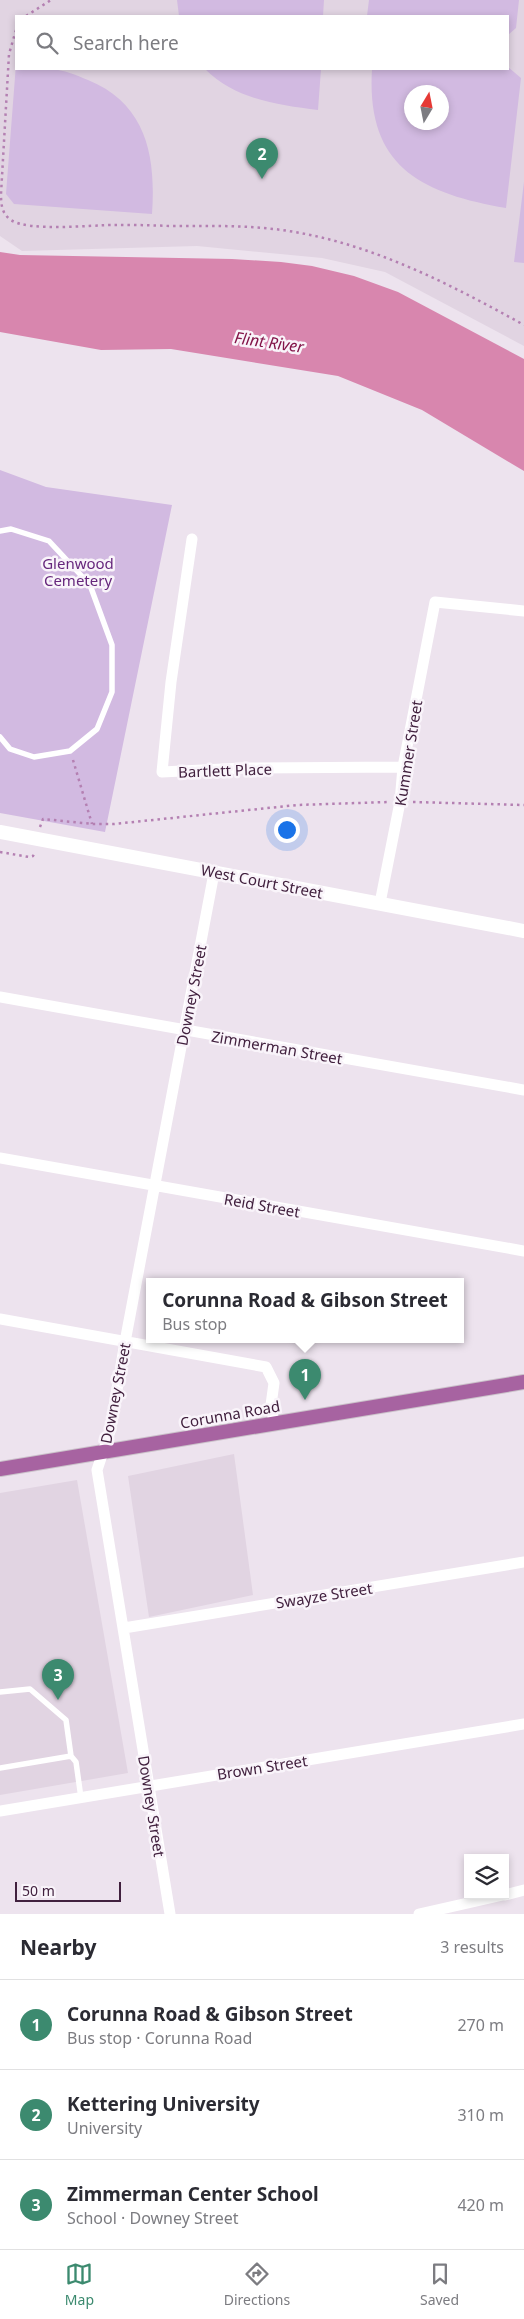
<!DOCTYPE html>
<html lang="en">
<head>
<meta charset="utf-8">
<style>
	:root { --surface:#fff; --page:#f7f7f7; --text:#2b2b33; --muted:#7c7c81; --line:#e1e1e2; --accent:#3c8a6f }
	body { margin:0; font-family:"Noto Sans",sans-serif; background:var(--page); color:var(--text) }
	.controls { position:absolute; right:15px; bottom:15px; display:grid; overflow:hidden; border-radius:0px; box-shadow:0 2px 8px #0003 }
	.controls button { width:45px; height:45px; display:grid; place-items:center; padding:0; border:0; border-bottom:1px solid var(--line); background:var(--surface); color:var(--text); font:25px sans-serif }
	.compass { position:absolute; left:404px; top:85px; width:45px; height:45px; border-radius:50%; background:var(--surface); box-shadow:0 2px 8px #0003; rotate:10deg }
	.scale { position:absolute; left:15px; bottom:12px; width:106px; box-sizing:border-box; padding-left:5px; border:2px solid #41203e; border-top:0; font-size:14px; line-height:18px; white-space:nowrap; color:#41203e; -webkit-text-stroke:4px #f9f4fa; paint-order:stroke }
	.you { position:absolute; left:286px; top:829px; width:18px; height:18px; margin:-12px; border:4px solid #fff; border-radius:50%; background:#1a73e8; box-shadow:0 0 0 8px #1a73e833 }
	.badge { display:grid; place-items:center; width:32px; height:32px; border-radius:50%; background:var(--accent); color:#fff; font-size:16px; font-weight:700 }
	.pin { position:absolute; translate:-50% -41px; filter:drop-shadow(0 1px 2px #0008) }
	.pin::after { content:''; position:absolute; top:26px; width:18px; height:15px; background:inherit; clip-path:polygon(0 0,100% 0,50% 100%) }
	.popup { position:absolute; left:146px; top:1278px; width:318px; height:65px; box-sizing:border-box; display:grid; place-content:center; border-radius:0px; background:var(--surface); filter:drop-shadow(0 1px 4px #0005); font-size:16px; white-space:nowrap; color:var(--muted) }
	.popup b { font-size:19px; color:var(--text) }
	.popup::after { content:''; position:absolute; left:50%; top:100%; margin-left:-10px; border:10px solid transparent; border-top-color:var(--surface) }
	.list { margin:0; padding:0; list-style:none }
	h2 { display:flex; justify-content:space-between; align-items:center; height:65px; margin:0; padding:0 20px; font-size:21px }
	h2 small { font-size:16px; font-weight:400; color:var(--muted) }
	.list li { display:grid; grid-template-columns:32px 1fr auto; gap:15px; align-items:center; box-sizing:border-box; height:90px; padding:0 20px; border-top:1px solid var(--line) }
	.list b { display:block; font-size:19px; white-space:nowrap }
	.list p { margin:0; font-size:16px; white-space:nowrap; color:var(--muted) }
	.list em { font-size:16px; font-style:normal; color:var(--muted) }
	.icon { flex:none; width:28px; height:28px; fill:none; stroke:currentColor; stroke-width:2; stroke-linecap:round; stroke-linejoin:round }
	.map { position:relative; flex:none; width:524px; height:1914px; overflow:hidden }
	.search { position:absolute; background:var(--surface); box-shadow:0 2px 8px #0003; left:15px; right:15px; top:15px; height:55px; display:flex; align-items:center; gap:12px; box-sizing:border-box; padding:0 18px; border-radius:0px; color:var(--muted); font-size:19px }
	.sheet { height:335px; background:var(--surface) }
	nav { display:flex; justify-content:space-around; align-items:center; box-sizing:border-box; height:70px; border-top:1px solid var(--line); background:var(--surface); font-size:14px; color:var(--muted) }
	nav a { display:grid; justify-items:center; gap:2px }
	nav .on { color:var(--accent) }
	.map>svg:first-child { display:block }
	.built { fill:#e1d4e2; fill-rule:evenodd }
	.green { fill:#d2bae1; fill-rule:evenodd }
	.water { fill:#d886ae }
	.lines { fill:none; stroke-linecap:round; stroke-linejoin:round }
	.primary-casing { stroke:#cac1c9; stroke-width:16 }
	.path { stroke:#b480b2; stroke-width:2.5; stroke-dasharray:2.5 4; stroke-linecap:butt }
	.service { stroke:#fff; stroke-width:5.5 }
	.minor { stroke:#fff; stroke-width:11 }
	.tertiary { stroke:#fff; stroke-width:14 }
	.primary { stroke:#a763a1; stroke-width:14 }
	.labels { text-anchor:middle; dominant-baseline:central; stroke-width:5; stroke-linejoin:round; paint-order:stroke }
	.park-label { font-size:15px; fill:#66277c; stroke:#f9f4fa }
	.street-label { font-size:15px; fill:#41203e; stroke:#f9f4fa }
	.water-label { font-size:16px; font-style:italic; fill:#831549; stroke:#f9f4fa }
</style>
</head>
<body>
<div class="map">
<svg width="524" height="1914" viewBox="0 0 524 1914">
	<rect width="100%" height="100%" fill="#ede3ee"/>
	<!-- built -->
	<path class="built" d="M 0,0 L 524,0 L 524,346 L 385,272 L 322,258 L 197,246 L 22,251 L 0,236 ZM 16,16 L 508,16 L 508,69 L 16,69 ZM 412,92 L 442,92 L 442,122 L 412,122 Z
		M 234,1454 L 253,1595 L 149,1617 L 128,1476 Z
		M 77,1480 L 128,1773 L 0,1795 L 0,1493 Z"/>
	<!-- green -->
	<path class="green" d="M 177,0 L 324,0 L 323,16 L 179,16 Z
		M 369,0 L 519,0 L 516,28 L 508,35 L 508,16 L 367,16 Z
		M 16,64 L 16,69 C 28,69 40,68 51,69 C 64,70 76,75 88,80 C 147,104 156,157 152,214 L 14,204 L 6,194 Z
		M 508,67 L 521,78 L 506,208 C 420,193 366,166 372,69 L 508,69 ZM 412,92 L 442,92 L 442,122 L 412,122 Z
		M 205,69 L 321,69 L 318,110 C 277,105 235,99 205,69 Z
		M 524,182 L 524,263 L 514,262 Z
		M 0,470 L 46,487 L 172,505 L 105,832 L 0,813 Z"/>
	<!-- water -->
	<path class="water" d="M 0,252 L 20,255 L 232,259 L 281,262 L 312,266 L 354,276 L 398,292 L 524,359 L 524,471 L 422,410 L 338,376 L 171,349 L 101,350 L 0,332 Z"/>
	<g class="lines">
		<defs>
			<path id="primary" d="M 0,1469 L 524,1382"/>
		</defs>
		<!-- primary casing -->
		<use href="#primary" class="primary-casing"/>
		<!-- path -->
		<path class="path" d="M 26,16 L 51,0
			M 16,30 L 9,54 L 1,194 C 1,205 2,214 11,220 C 29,232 90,225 113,225 C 131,225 150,225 169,226 C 207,226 245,225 282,230 C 369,242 448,283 524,325
			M 73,760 L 92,824
			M 413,802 L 524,805
			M 40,827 L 43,819 L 93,824 L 114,824 L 297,805 L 388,802
			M 0,852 L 29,857 L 33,856 L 35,852"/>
		<!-- service -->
		<path class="service" d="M 0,531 L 11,529 L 49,541 L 90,585 L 112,645 L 112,692 L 97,729 L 70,751 L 34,757 L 10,749 L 0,737
			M 0,1692 L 30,1689 L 66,1720 L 71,1756 L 76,1762 L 81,1798
			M 0,1768 L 71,1756"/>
		<!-- minor -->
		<path class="minor" d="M 192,539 L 171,682 L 162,772 L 243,768 L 403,767
			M 380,903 L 400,802 L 403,767 L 435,602 L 524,611
			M 0,997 L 524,1090
			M 0,1158 L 524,1251
			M 0,1319 L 266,1367 L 274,1383 L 271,1405 L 274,1423
			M 124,1628 L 524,1562
			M 0,1811 L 524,1724
			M 505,1895 L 524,1890
			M 170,1914 L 97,1470 L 110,1431 L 125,1342 L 214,873
			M 419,1914 L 503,1895"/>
		<!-- tertiary -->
		<path class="tertiary" d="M 0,832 L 524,931"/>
		<!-- primary -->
		<use href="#primary" class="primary"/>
	</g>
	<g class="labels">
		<!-- park labels -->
		<g class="park-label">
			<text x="78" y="563">Glenwood<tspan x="78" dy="17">Cemetery</tspan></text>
		</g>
		<!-- street labels -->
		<g class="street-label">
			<text transform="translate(408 753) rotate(-81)">Kummer Street</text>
			<text transform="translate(225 770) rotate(-2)">Bartlett Place</text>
			<text transform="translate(262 881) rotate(11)">West Court Street</text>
			<text transform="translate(191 995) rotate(-79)">Downey Street</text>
			<text transform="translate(277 1047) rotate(10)">Zimmerman Street</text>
			<text transform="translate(262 1205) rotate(10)">Reid Street</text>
			<text transform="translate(115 1393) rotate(-79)">Downey Street</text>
			<text transform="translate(230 1414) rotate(-10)">Corunna Road</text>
			<text transform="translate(324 1595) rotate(-9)">Swayze Street</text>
			<text transform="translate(262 1767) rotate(-9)">Brown Street</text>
			<text transform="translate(152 1806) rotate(81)">Downey Street</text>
		</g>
		<!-- water labels -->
		<g class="water-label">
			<text transform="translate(269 342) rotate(8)">Flint River</text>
		</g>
	</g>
</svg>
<div class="controls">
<button><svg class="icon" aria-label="layers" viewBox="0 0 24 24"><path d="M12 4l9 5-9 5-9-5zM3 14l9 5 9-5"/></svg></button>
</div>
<svg class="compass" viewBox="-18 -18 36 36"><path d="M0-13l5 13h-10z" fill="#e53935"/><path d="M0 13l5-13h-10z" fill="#7c7c81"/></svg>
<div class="scale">50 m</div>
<div class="you"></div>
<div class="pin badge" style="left:305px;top:1400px">1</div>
<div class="popup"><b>Corunna Road &amp; Gibson Street</b>Bus stop</div>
<div class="pin badge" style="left:262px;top:179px">2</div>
<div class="pin badge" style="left:58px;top:1700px">3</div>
<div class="search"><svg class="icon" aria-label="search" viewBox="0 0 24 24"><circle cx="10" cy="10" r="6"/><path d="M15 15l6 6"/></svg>Search here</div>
</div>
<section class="sheet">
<h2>Nearby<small>3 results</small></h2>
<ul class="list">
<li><span class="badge">1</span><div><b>Corunna Road &amp; Gibson Street</b><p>Bus stop · Corunna Road</p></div><em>270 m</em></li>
<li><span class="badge">2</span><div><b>Kettering University</b><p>University</p></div><em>310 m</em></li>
<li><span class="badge">3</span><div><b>Zimmerman Center School</b><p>School · Downey Street</p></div><em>420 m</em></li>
</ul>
</section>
<nav>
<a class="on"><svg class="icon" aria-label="map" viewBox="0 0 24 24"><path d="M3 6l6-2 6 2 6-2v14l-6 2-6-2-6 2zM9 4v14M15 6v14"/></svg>Map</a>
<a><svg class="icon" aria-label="directions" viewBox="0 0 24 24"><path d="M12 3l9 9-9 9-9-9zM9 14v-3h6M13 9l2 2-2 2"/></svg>Directions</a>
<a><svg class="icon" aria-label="saved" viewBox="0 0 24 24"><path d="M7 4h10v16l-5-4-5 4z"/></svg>Saved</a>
</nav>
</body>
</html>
